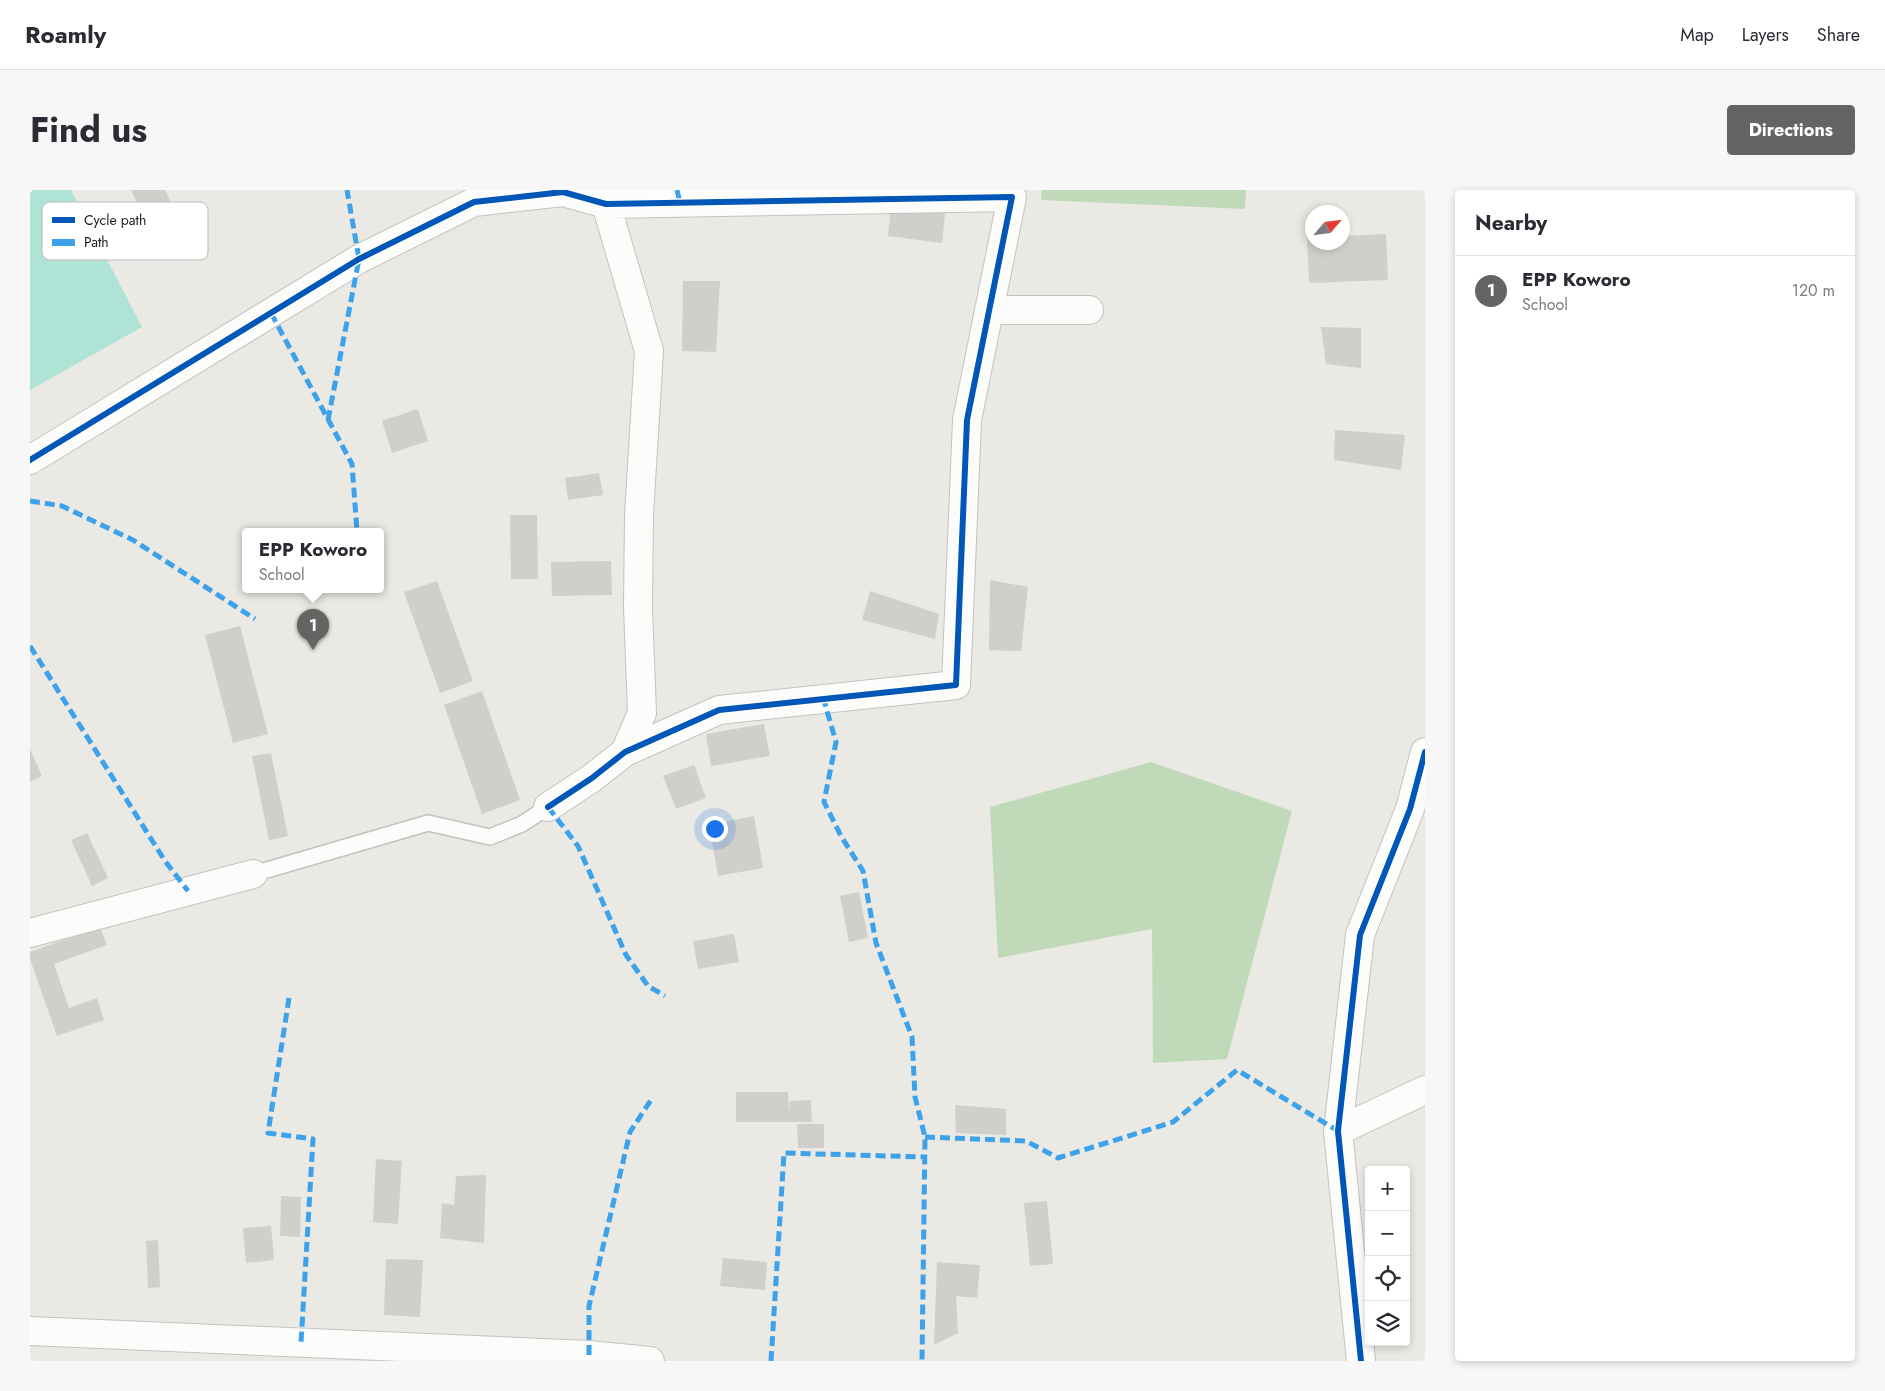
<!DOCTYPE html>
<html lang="en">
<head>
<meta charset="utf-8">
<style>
	:root { --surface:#fff; --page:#f7f7f7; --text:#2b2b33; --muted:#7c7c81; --line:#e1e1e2; --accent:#646462 }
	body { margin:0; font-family:Jost,sans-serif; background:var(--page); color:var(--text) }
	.controls { position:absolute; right:15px; bottom:15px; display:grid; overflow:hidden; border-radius:5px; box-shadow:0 2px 8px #0003 }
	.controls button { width:45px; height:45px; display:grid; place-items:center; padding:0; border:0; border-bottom:1px solid var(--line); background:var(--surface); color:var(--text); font:25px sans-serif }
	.compass { position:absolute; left:1275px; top:15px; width:45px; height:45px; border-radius:50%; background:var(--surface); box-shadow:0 2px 8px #0003; rotate:62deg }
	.you { position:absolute; left:684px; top:638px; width:18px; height:18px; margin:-12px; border:4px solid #fff; border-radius:50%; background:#1a73e8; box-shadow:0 0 0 8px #1a73e833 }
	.badge { display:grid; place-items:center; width:32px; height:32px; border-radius:50%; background:var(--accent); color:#fff; font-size:16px; font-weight:700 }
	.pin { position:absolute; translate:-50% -41px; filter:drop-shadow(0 1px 2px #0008) }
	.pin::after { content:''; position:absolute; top:26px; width:18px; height:15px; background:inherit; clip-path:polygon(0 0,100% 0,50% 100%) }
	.popup { position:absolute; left:212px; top:338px; width:142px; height:65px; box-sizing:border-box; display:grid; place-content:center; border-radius:5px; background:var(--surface); filter:drop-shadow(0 1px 4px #0005); font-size:16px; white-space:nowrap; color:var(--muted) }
	.popup b { font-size:19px; color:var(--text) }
	.popup::after { content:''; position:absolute; left:50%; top:100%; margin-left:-10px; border:10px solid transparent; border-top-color:var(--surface) }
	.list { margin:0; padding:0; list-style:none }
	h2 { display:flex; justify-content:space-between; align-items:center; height:65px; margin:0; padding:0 20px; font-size:21px }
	h2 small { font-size:16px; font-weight:400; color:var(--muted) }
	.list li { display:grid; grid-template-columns:32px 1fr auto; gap:15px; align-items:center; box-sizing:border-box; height:70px; padding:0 20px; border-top:1px solid var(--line) }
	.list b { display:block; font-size:19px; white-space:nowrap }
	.list p { margin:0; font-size:16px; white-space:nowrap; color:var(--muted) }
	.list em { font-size:16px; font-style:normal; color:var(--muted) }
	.icon { flex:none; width:28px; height:28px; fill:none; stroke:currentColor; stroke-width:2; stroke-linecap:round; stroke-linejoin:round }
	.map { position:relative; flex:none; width:1395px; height:1171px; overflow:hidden; border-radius:5px }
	header { display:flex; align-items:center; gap:30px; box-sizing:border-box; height:70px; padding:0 25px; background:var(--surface); border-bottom:1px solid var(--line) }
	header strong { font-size:24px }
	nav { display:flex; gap:28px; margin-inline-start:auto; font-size:18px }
	.intro { display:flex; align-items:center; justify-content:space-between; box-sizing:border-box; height:120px; padding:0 30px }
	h1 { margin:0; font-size:35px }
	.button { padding:12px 22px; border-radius:5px; background:var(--accent); color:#fff; font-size:18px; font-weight:700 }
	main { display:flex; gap:30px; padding:0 30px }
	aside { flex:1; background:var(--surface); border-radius:5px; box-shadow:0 2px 8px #0003 }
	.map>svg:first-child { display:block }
	.forest { fill:#c0dab9 }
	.pitch { fill:#aee3d5 }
	.building { fill:#d1cfcb }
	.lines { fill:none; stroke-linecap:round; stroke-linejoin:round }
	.service-casing { stroke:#c3c2c0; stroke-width:18 }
	.minor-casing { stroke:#c3c2c0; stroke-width:30 }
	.service { stroke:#fcfcfb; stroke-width:15 }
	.minor { stroke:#fcfcfb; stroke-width:28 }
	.quiet { stroke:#3da2ea; stroke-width:5; stroke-dasharray:10 5; stroke-linecap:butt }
	.cycleway-casing { stroke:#fff; stroke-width:9 }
	.cycleway { stroke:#0057b8; stroke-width:6 }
	.key { fill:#fff; stroke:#bbb; stroke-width:1 }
	.key-label { font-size:14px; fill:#1c1c1c }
</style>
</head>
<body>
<header>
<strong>Roamly</strong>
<nav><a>Map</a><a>Layers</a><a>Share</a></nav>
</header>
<div class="intro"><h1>Find us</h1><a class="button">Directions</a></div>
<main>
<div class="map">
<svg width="1395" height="1171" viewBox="0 0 1395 1171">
	<rect width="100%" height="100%" fill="#eae9e4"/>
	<!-- forest -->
	<path class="forest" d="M 1012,0 L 1216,0 L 1215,19 L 1011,10 Z
		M 1121,572 L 1262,621 L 1197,869 L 1123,873 L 1122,739 L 968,768 L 960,617 Z"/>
	<!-- pitch -->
	<path class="pitch" d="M 0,0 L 41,0 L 112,137 L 0,200 Z"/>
	<!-- building -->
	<path class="building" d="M 101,0 L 135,0 L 156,44 L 128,57 Z
		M 861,16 L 915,23 L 912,53 L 858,46 Z
		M 1356,44 L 1358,90 L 1279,93 L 1277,48 L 1282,47 L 1282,52 L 1312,52 L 1312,46 Z
		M 653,91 L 690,91 L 686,162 L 652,161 Z
		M 1291,137 L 1331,138 L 1331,178 L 1296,174 Z
		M 388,219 L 398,251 L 362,263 L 352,231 Z
		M 1305,240 L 1375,245 L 1371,280 L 1304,270 Z
		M 569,283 L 573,305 L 538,310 L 535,288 Z
		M 480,325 L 507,325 L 508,389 L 481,389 Z
		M 581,371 L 582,405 L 522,406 L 521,372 Z
		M 960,390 L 998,397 L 991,461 L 959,460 Z
		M 407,391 L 443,491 L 410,503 L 374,402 Z
		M 840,401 L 909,424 L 905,449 L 832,430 Z
		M 210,436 L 238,544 L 203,553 L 175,445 Z
		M 452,501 L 490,610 L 452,624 L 414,515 Z
		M 734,534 L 740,566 L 681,576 L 676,544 Z
		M 0,559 L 12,586 L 0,592 Z
		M 241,563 L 258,646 L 239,650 L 222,566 Z
		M 664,575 L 676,608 L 646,619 L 633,586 Z
		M 724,626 L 733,678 L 688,686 L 679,635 Z
		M 57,643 L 78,688 L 62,696 L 41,650 Z
		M 829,702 L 838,748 L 819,752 L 810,706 Z
		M 70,737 L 77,755 L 24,774 L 39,818 L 67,808 L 74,830 L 27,846 L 0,769 L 0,762 Z
		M 704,744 L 709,772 L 668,779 L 663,751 Z
		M 706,902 L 758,902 L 759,921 L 760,911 L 781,910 L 782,932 L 706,932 Z
		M 925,915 L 976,919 L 976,945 L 926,943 Z
		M 767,934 L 794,934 L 794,958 L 768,958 Z
		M 346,969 L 372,971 L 368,1034 L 343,1032 Z
		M 456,985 L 454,1053 L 410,1048 L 412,1013 L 424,1015 L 426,986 Z
		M 251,1006 L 271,1007 L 270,1047 L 250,1046 Z
		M 1017,1011 L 1023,1074 L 1000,1076 L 994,1013 Z
		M 241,1036 L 244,1070 L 216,1073 L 213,1038 Z
		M 128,1050 L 130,1097 L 118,1098 L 116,1051 Z
		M 693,1068 L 737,1072 L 735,1100 L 690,1096 Z
		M 356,1069 L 393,1070 L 390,1127 L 354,1125 Z
		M 907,1072 L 950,1075 L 947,1108 L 926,1106 L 928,1143 L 904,1155 Z"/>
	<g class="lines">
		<defs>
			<path id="service" d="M 223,684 L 398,633 L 460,647 L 492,634 L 518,617"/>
			<path id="minor" d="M 576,14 L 619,161 L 609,324 L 608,418 L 612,523 L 595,562
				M 959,120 L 1059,120
				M 0,270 L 329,69 L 444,12 L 533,2 L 576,14 L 982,7 L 937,230 L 926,495 L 689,520 L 595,562 L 562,588 L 518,617
				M 0,743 L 223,684
				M 1308,941 L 1395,900
				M 0,1141 L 559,1165 L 620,1171
				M 1331,1171 L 1308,941 L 1330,745 L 1380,619 L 1395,562"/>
		</defs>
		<!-- service casing -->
		<use href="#service" class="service-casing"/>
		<!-- minor casing -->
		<use href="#minor" class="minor-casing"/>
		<!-- service -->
		<use href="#service" class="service"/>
		<!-- minor -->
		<use href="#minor" class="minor"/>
		<!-- quiet -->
		<path class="quiet" d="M 647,0 L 650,13
			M 241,123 L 322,274 L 327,341
			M 298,230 L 329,69 L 317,0
			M 0,311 L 32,316 L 103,350 L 225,429
			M 0,456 L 135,671 L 158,701
			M 793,507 L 806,552 L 794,612 L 811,646 L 833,681 L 846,753 L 882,847 L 885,907 L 895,947 L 892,1171
			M 518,617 L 548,656 L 596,765 L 618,796 L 635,806
			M 259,808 L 238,943 L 283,949 L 271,1153
			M 895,947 L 996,951 L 1028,968 L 1143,932 L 1207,880 L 1308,941
			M 559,1165 L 559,1116 L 600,942 L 623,907
			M 741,1171 L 754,963 L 895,967"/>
		<defs>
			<path id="cycleway" d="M 0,270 L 329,69 L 444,12 L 533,2 L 576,14 L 982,7 L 937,230 L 926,495 L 689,520 L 595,562 L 562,588 L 518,617
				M 1331,1171 L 1308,941 L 1330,745 L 1380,619 L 1395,562"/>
		</defs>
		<!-- cycleway casing -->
		<use href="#cycleway" class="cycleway-casing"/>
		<!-- cycleway -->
		<use href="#cycleway" class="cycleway"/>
	</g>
	<!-- legend -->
	<rect x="12" y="12" width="166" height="58" rx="8" class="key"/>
	<rect x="22" y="27" width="23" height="6" fill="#0057b8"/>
	<rect x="22" y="49" width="23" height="7" fill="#3da2ea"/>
	<g class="key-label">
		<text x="54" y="35">Cycle path</text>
		<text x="54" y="57">Path</text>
	</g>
</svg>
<div class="controls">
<button>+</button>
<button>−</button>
<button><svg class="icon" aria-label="locate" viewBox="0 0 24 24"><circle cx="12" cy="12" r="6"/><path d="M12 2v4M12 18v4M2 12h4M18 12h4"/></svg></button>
<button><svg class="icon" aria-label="layers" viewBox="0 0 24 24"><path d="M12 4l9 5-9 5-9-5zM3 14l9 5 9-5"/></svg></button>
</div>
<svg class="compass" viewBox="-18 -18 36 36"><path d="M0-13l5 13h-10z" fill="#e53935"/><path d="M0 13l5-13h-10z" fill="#7c7c81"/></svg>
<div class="you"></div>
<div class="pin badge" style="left:283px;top:460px">1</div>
<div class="popup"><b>EPP Koworo</b>School</div>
</div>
<aside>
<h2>Nearby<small></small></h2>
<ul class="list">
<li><span class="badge">1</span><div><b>EPP Koworo</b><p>School</p></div><em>120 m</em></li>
</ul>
</aside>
</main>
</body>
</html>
